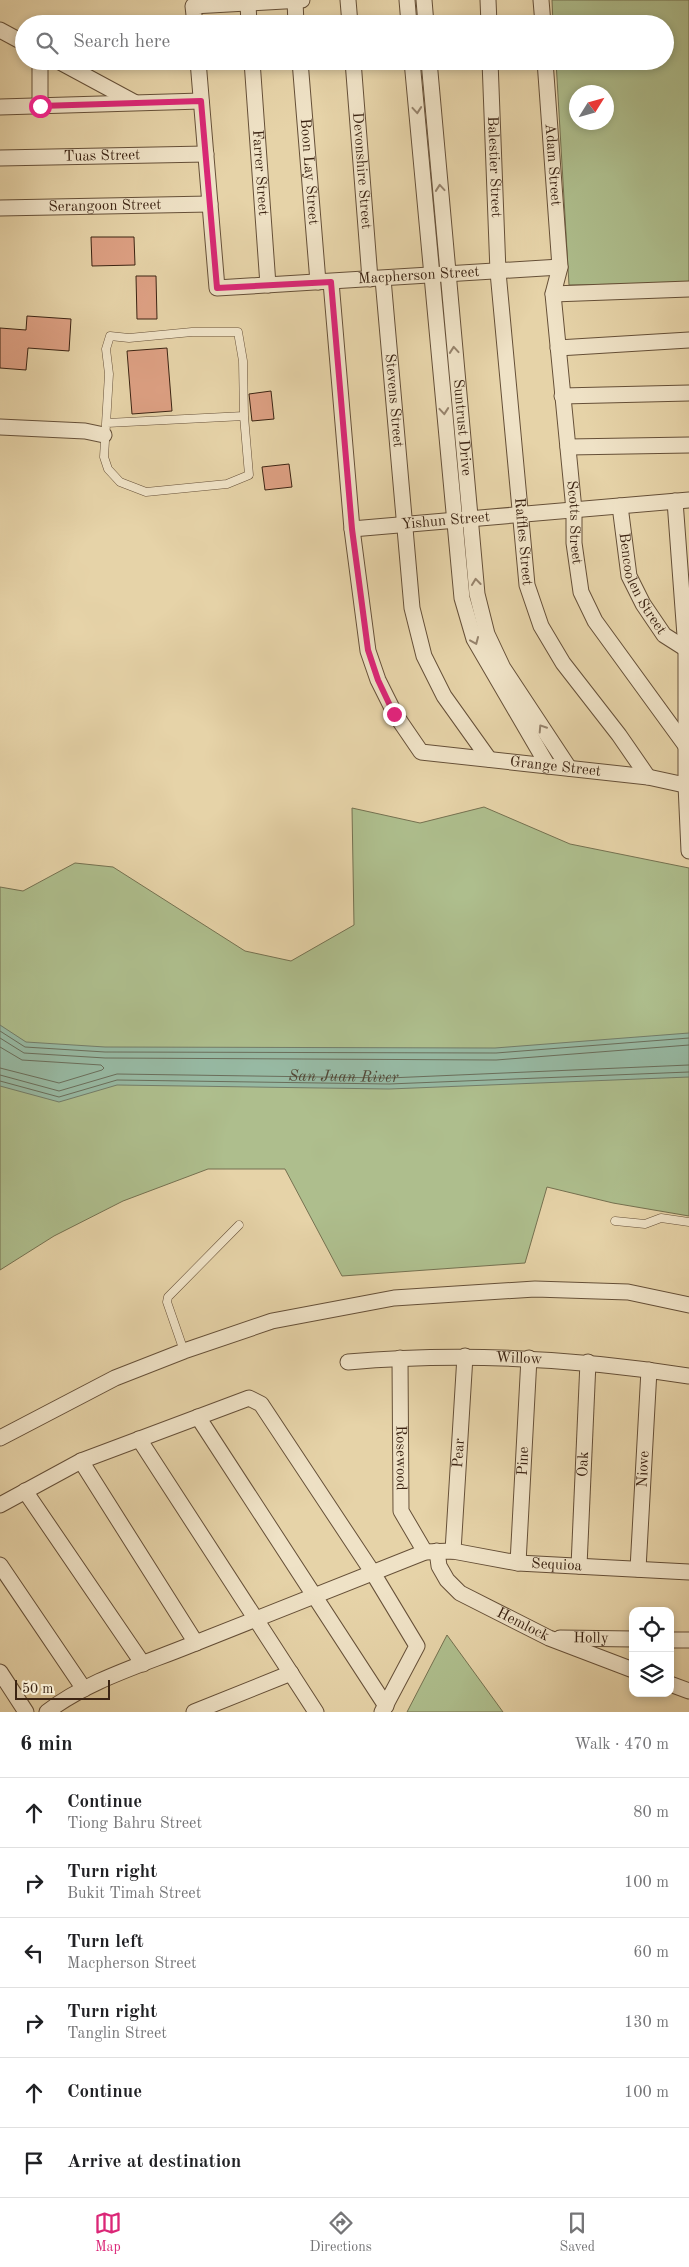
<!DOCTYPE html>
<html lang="en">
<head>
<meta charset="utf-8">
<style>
	:root { --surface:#fff; --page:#f2f2f2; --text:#202124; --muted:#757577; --line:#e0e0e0; --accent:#db2777 }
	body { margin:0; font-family:"Old Standard TT",serif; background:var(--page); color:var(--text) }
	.controls { position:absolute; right:15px; bottom:15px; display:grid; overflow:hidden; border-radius:10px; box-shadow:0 2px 8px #0003 }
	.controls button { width:45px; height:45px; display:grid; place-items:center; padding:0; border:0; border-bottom:1px solid var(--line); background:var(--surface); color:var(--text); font:25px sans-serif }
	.compass { position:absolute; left:569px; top:85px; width:45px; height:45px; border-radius:50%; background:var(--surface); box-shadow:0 2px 8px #0003; rotate:53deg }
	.scale { position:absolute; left:15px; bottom:12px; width:95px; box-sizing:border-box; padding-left:5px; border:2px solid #3c2413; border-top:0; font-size:14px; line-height:18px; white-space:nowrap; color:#3c2413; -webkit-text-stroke:4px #efe2c6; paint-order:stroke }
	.stop { position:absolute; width:15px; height:15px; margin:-11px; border:4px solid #db2777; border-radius:50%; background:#fff }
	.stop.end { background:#db2777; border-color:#fff; box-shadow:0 1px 5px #0008 }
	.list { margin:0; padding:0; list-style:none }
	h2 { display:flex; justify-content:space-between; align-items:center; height:65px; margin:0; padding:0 20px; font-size:21px }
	h2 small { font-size:16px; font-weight:400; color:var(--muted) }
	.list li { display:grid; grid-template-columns:32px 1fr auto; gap:15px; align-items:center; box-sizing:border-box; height:70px; padding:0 20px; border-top:1px solid var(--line) }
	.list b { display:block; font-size:19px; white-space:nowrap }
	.list p { margin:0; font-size:16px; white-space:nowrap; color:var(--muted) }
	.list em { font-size:16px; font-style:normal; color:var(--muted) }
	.icon { flex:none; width:28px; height:28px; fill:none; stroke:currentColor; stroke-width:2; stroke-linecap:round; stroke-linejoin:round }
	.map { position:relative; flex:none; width:689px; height:1712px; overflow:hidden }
	.search { position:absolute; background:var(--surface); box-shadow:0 2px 8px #0003; left:15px; right:15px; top:15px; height:55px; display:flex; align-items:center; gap:12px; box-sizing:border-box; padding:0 18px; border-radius:28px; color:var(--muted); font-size:19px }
	.sheet { height:485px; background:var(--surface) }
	nav { display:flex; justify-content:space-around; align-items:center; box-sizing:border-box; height:70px; border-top:1px solid var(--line); background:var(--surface); font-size:14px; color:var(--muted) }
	nav a { display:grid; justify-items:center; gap:2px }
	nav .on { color:var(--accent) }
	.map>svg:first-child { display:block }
	.green { fill:#aebe8d; stroke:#757150; fill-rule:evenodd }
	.water { fill:#97b9a3; stroke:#737d69 }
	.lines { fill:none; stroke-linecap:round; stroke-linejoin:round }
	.shore { stroke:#6a6e5b; stroke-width:1 }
	.building { fill:#dda083; stroke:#3c2413 }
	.lane-casing { stroke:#665038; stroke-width:9 }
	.street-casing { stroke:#665038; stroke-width:17 }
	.lane { stroke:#efe2c6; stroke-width:8 }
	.street { stroke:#efe2c6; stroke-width:15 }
	.oneway { stroke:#96836c }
	.route { stroke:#db2777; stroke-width:6 }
	.labels { text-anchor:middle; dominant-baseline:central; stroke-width:5; stroke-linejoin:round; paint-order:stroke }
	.street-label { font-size:15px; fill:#3c2413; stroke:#efe2c6 }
	.water-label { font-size:16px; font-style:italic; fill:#534937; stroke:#efe2c6 }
</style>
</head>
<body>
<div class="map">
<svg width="689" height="1712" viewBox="0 0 689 1712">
	<rect width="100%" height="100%" fill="#e6d3a8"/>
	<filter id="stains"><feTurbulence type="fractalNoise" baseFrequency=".004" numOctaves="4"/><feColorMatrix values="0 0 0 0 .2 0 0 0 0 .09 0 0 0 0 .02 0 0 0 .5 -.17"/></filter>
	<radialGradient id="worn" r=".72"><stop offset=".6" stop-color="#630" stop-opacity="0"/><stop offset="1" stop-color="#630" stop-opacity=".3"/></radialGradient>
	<!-- green -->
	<path class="green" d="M 552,0 L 689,0 L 689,283 L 569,285 L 556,61 L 665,61 L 665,24 L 553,24 ZM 576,92 L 606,92 L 606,122 L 576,122 Z
		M 484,807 L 570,844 L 689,868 L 689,1216 L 613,1203 L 547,1187 L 525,1263 L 342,1276 L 285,1169 L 208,1169 L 123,1201 L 54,1236 L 0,1270 L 0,887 L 23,891 L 75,863 L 113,867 L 245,951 L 291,961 L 354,925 L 352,808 L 420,823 Z
		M 447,1635 L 503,1712 L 407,1712 Z"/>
	<!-- water -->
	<path class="water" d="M 0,1025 L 26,1042 L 105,1047 L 495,1048 L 689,1033 L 689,1077 L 389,1089 L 117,1085 L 59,1102 L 0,1086 Z"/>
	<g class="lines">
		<!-- shore -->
		<g class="shore">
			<path d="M 0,1031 L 25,1047 L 105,1052 L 496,1053 L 689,1038"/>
			<path d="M 0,1038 L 24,1053 L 105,1058 L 496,1060 L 689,1045"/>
			<path d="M 0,1047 L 22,1060 L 101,1065 L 104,1068 L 102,1070 L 59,1083 L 0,1068"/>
			<path id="s1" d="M 0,1075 L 59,1091 L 117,1074 L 389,1078 L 689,1065"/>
			<path d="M 0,1081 L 59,1097 L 117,1080 L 389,1084 L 689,1072"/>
		</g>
	</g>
	<!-- building -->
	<path class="building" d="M 91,237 L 134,237 L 135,265 L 92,266 Z
		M 136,276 L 156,276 L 157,319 L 137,319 Z
		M 27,316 L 71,319 L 69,351 L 28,348 L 26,370 L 0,368 L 0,328 L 26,330 Z
		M 167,348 L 172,411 L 132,414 L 127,351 Z
		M 271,391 L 274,419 L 252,421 L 249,394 Z
		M 289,464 L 292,487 L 265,490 L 262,467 Z"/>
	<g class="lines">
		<defs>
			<path id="lane" d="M 192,332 L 238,332 L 243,361 L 244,416 L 249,475 L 227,484 L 146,492 L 120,482 L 108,469 L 104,457 L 109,374 L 106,349 L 110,336 L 129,338 Z
				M 107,423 L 244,416
				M 615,1221 L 645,1224 L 661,1218 L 689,1222
				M 184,1351 L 167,1302 L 168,1297 L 239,1225"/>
			<g id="street">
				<path d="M 348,0 L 350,24"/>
				<path d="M 407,0 L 409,24"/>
				<path d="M 424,0 L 426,24"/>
				<path d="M 488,0 L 489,24"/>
				<path d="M 541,0 L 543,24"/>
				<path d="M 295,1 L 296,24"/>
				<path d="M 248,4 L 249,24"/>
				<path d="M 195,24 L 193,6 L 302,0"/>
				<path d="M 0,30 L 24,43"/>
				<path d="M 40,61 L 40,106"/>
				<path d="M 58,61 L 134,102"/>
				<path id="s2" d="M 198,61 L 217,288 L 560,267"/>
				<path id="s3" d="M 252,61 L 268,285"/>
				<path id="s4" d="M 300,61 L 318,282"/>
				<path id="s5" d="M 353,61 L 370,279"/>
				<path d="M 412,61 L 462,598 L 474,639 L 548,766"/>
				<path id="s6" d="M 429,61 L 477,594 L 487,634 L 503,668 L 569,768"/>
				<path id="s7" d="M 490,61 L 498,272 L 527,585 L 541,626 L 563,663 L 619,735 L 648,777"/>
				<path id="s8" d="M 545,61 L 560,267 L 553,294 L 574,510 L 574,543 L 581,592 L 595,621 L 686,746"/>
				<path d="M 0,107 L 201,101"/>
				<path id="s9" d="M 0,158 L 206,154"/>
				<path id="s10" d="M 0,208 L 210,204"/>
				<path id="s11" d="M 383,279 L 412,608 L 424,656 L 444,696 L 489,759"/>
				<path id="s12" d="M 331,282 L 352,529 L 368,651 L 378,680 L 395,714 L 421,752 L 648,777 L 689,786"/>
				<path d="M 553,294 L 689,289"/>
				<path d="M 558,348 L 689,340"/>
				<path d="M 562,396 L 689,393"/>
				<path d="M 0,427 L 85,431 L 104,435"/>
				<path d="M 568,447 L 689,445"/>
				<path d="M 675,501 L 686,649 L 686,785 L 689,851"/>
				<path id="s13" d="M 620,506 L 629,576 L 643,604 L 664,635 L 686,649"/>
				<path id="s14" d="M 352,529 L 689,500"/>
				<path id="s15" d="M 400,1358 L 401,1511 L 425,1552"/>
				<path id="s16" d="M 348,1362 C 464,1352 574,1358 689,1376"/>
				<path d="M 198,1417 L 386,1706"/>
				<path d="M 0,1438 L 115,1378 L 184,1351 L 272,1321 L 394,1298 L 535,1289 L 628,1292 L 689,1305"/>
				<path d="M 139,1439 L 316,1712"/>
				<path d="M 81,1461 L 196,1643"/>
				<path d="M 25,1491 L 143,1664"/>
				<path d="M 0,1505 L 81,1461 L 249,1398 L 261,1404 L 373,1573 L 417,1646 L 382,1712"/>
				<path id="s17" d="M 437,1551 L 439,1566 L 447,1580 L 460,1593 L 549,1638 L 633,1670"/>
				<path id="s18" d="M 453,1551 L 465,1356"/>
				<path id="s19" d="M 518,1563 L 529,1358"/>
				<path d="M 0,1565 L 84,1689"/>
				<path id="s20" d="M 579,1566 L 588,1362"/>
				<path id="s21" d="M 638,1569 L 649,1370"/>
				<path id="s22" d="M 560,1638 L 633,1639"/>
				<path d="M 670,1640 L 689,1640"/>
				<path d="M 0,1672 L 26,1712"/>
				<path d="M 670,1684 L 689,1691"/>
				<path id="s23" d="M 47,1712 C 87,1681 141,1665 188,1646 C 267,1614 346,1583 425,1552 L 453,1551 L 518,1563 L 689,1572"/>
				<path d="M 194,1712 L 291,1673"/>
			</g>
		</defs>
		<!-- lane casing -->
		<use href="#lane" class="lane-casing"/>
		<!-- street casing -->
		<use href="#street" class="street-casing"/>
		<!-- lane -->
		<use href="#lane" class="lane"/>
		<!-- street -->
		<use href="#street" class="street"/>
	</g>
	<!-- one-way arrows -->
	<defs><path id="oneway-chevron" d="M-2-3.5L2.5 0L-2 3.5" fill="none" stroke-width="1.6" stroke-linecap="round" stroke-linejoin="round" transform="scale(1.25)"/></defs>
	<g class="oneway">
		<use href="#oneway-chevron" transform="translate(417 110) rotate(85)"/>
		<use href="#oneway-chevron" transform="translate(440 188) rotate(-95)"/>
		<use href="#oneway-chevron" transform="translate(454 350) rotate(-95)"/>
		<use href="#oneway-chevron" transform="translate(444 411) rotate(85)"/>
		<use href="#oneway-chevron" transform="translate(476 582) rotate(-96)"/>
		<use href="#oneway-chevron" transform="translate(475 641) rotate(67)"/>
		<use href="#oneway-chevron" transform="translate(542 728) rotate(-123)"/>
	</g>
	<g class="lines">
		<!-- route -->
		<path class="route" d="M 40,106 L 201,101 L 217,288 L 331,282 L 352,529 L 368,650 L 378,680 L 394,714"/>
	</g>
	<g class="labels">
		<!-- street labels -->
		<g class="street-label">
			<text stroke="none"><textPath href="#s9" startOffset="102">Tuas Street</textPath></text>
			<text stroke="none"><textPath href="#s8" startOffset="104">Adam Street</textPath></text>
			<text stroke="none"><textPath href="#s7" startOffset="106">Balestier Street</textPath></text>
			<text stroke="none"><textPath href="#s5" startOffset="110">Devonshire Street</textPath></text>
			<text stroke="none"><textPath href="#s4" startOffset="111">Boon Lay Street</textPath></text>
			<text stroke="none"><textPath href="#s3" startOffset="112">Farrer Street</textPath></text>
			<text stroke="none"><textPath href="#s10" startOffset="105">Serangoon Street</textPath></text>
			<text stroke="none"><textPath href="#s2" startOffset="430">Macpherson Street</textPath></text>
			<text stroke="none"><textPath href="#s11" startOffset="122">Stevens Street</textPath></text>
			<text stroke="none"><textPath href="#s6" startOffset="368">Suntrust Drive</textPath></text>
			<text stroke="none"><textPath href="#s14" startOffset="94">Yishun Street</textPath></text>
			<text stroke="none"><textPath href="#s8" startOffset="464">Scotts Street</textPath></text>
			<text stroke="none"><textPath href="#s7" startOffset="482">Raffles Street</textPath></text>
			<text stroke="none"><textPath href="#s13" startOffset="82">Bencoolen Street</textPath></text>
			<text stroke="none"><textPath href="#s12" startOffset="621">Grange Street</textPath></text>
			<text stroke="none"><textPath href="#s16" startOffset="171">Willow</textPath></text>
			<text stroke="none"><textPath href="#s18" startOffset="98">Pear</textPath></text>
			<text stroke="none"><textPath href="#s15" startOffset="100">Rosewood</textPath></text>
			<text stroke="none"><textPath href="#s19" startOffset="102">Pine</textPath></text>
			<text stroke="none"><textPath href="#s20" startOffset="102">Oak</textPath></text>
			<text stroke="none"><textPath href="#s21" startOffset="100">Niove</textPath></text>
			<text stroke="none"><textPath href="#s23" startOffset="544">Sequioa</textPath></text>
			<text stroke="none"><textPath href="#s17" startOffset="120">Hemlock</textPath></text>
			<text stroke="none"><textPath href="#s22" startOffset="31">Holly</textPath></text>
		</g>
		<!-- water labels -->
		<g class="water-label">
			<text stroke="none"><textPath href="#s1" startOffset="348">San Juan River</textPath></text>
		</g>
	</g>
	<rect width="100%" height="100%" filter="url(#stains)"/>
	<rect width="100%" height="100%" fill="url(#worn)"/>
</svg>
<div class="controls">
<button><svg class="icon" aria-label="locate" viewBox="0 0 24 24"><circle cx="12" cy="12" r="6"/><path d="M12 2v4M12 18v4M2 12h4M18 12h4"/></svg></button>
<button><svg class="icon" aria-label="layers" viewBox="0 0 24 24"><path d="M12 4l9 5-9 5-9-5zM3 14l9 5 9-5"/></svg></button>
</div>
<svg class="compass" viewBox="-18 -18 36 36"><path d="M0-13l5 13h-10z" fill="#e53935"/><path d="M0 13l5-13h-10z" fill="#757577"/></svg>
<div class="scale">50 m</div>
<div class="stop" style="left:40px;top:106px"></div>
<div class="stop end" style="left:394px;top:714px"></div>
<div class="search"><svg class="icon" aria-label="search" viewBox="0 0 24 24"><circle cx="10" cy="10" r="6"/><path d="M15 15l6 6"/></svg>Search here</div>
</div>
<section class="sheet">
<h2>6 min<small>Walk · 470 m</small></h2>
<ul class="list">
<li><svg class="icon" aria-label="ahead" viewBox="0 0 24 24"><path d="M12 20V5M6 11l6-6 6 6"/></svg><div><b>Continue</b><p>Tiong Bahru Street</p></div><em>80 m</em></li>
<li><svg class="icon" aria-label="right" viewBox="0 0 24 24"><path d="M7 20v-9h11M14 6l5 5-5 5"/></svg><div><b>Turn right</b><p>Bukit Timah Street</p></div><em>100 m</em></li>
<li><svg class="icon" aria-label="left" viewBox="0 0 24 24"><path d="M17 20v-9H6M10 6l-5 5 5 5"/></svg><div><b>Turn left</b><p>Macpherson Street</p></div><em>60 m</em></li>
<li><svg class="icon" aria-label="right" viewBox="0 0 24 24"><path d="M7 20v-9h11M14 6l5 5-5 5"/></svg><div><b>Turn right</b><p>Tanglin Street</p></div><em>130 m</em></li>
<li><svg class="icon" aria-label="ahead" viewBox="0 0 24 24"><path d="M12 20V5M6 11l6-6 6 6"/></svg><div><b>Continue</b></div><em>100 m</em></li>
<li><svg class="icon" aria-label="arrive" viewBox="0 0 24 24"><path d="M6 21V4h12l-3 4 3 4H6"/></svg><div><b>Arrive at destination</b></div></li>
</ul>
</section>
<nav>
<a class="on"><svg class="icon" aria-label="map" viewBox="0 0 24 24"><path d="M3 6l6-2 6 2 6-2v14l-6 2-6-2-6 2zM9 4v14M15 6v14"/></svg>Map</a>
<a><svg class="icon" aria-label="directions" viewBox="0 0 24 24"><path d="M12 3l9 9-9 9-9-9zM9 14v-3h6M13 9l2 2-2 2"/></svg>Directions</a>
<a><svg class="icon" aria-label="saved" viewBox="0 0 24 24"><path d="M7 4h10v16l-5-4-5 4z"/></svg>Saved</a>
</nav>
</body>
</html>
